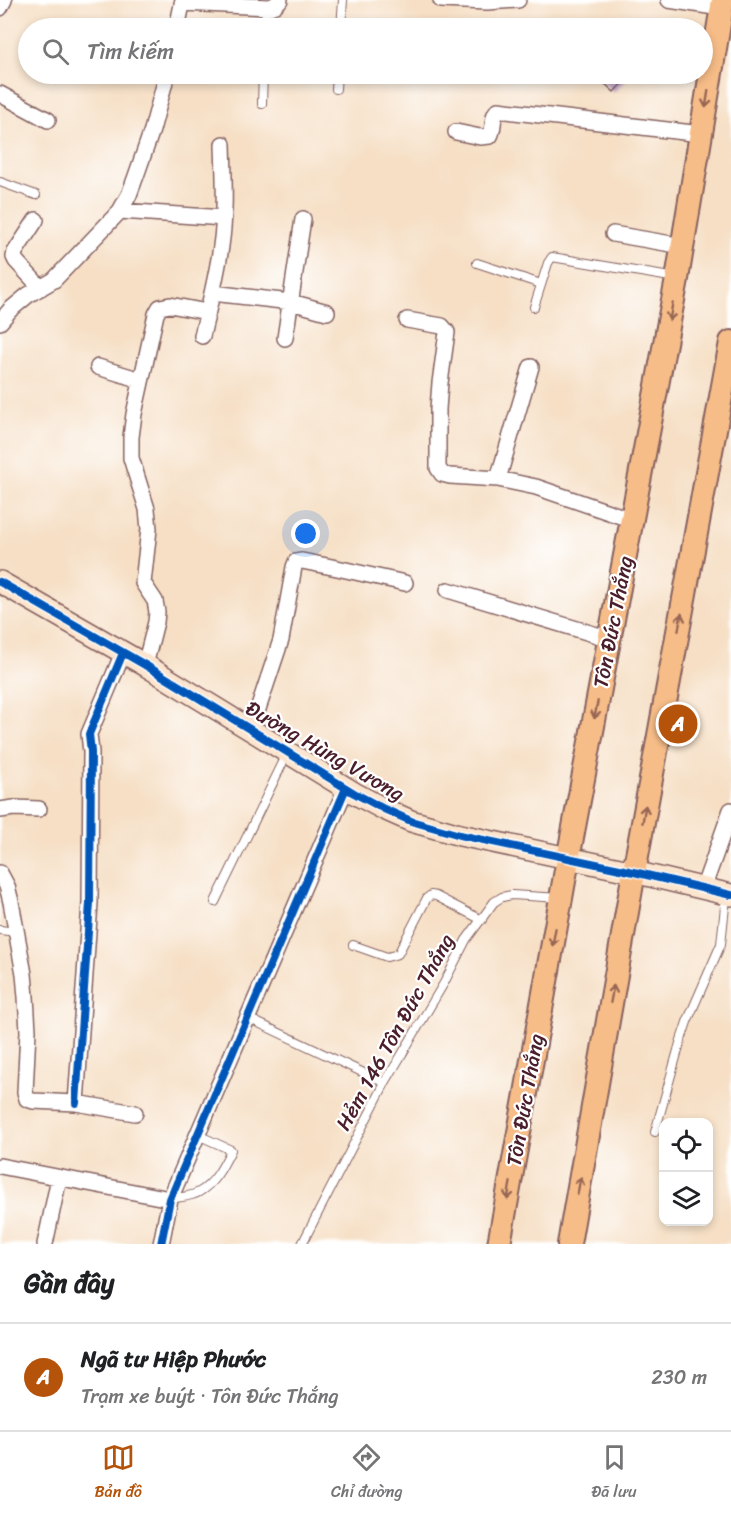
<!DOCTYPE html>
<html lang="vi">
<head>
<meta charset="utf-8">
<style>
	:root { --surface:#fff; --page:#f2f2f2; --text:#202124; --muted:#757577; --line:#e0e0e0; --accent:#b45309 }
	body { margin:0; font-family:Sriracha,sans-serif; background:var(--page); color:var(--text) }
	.controls { position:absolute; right:18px; bottom:18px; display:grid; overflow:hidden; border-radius:12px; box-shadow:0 3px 9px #0003 }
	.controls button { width:54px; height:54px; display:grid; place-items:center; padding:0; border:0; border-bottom:2px solid var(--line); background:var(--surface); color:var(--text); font:30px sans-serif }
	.you { position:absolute; left:306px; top:534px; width:21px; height:21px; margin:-15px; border:4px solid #fff; border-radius:50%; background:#1a73e8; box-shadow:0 0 0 9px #1a73e833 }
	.badge { display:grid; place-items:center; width:39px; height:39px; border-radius:50%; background:var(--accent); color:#fff; font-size:20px; font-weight:700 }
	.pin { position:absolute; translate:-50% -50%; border:3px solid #fff; box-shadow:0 2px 6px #0006 }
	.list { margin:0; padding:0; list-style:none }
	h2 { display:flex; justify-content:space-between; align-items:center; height:78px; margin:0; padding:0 24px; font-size:26px }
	h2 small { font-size:20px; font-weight:400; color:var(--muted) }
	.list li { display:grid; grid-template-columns:39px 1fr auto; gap:18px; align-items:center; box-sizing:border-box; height:108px; padding:0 24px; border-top:2px solid var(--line) }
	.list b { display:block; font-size:22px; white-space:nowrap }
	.list p { margin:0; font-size:20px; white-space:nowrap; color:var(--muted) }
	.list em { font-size:20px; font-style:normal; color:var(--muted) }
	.icon { flex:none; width:33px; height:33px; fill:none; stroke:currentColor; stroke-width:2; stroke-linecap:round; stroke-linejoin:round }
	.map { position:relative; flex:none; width:731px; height:1244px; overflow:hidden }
	.search { position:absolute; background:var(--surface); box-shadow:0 3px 9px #0003; left:18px; right:18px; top:18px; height:66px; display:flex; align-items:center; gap:15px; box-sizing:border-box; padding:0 21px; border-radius:33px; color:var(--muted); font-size:22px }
	.sheet { height:186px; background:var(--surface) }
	nav { display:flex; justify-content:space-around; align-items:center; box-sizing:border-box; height:84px; border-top:2px solid var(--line); background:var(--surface); font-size:16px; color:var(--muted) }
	nav a { display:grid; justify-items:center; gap:3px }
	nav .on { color:var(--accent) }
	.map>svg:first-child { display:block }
	.building { fill:#b899c7 }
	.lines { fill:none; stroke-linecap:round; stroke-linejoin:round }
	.lane-casing { stroke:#866261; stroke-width:10 }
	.street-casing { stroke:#866261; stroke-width:18 }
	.secondary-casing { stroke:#866261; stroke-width:24 }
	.primary-casing { stroke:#866261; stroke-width:26 }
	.lane { stroke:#fff; stroke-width:8 }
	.street { stroke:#fff; stroke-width:15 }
	.secondary { stroke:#fce5cf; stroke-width:21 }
	.primary { stroke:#f7bd88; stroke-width:22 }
	.cycleway-casing { stroke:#fff; stroke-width:11 }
	.cycleway { stroke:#0057b8; stroke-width:8 }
	.oneway { stroke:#986655 }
	.labels { text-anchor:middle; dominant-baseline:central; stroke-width:4.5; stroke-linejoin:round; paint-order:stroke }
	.street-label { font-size:21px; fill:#4a1f2b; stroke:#fff }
</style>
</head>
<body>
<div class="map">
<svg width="731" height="1244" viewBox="0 0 731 1244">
	<rect width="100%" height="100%" fill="#fff"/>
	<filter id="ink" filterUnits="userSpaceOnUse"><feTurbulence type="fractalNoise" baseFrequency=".0167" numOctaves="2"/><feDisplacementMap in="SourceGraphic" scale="12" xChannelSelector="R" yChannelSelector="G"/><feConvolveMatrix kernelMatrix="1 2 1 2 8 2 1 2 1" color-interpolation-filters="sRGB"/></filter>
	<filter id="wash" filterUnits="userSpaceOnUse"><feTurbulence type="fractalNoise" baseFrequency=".008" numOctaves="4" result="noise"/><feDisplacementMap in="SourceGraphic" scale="24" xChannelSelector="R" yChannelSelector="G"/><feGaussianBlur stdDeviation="1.35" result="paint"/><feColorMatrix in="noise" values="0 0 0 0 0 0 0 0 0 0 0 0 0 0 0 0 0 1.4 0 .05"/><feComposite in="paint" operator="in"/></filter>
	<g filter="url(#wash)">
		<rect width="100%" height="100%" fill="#f6dfc5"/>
		<g id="blocks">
			<!-- building -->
			<path class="building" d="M 594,74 L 631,74 L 614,92 Z"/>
		</g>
	</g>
	<g filter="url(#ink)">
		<use href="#blocks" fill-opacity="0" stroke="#866261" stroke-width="1.5"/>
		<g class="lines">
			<defs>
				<path id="lane" d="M 265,28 L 266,6
					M 341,28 L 343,0
					M 336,89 L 337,74
					M 262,104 L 263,74
					M 0,182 L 36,195
					M 477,263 L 541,284
					M 534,307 L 548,263 L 552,257 L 676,278
					M 215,902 L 287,754
					M 0,930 L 16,932
					M 353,945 L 387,957 L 398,954 L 427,898 L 431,895 L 436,896 L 482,920
					M 248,1018 L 385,1083
					M 655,1132 L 680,1043 L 687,1022 L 721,944 L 726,897
					M 170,1199 C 179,1197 191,1197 199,1192 C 215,1183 223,1166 231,1150 L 198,1135
					M 302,1244 L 385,1083 L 444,983 L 466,940 L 494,902 L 502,897 L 512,895 L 560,898"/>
				<path id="street" d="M 441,0 L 487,2 L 518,0
					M 669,0 L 721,8
					M 182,3 L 270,7 L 275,5 L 280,0
					M 0,8 L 4,0
					M 177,28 L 183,0
					M 0,94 L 48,120
					M 456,132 L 480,137 L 490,136 C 495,128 491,116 498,110 L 701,134
					M 120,211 L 224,218
					M 36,220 L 15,252 L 14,257 L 16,261 L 41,288
					M 613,234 L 683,246
					M 212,293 L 291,302 L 327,312
					M 407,320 L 442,326 L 447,332 L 440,383 L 438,409 L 438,468 L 442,474 L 450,476 L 498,479 L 536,487 L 632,520
					M 0,322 L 10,310 L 28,295 L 54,280 L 120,211 L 129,195 L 136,176 L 152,130 L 167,74
					M 202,336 C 209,306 217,276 221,246 C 226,212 224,178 223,144
					M 285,338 L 303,219
					M 98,367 L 141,380
					M 498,479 L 531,367
					M 448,590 L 610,639
					M 145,665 L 156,622 L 157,612 L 155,601 L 143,583 L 149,529 L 147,509 L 131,458 L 131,437 L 134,414 L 156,314 L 160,307 L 170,305 L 207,312
					M 251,730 L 281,640 L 294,567 L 296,562 L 302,561 L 337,568 L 405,583
					M 0,810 L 14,808 L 39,809
					M 0,873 L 7,886 L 11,902 L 24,974 L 26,997 L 28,1031 L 25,1092 L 27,1099 L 33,1101 L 76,1103 L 135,1113
					M 703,889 L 731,810
					M 76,1103 L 90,903 L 91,752 L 89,734 L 123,653
					M 0,1166 L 170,1199
					M 45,1244 L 59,1178
					M 161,1244 L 170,1199 L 346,788"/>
				<path id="secondary" d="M 0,582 L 145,665 L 354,793 L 384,809 L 411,821 L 460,835 L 634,872 L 731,895"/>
				<path id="primary" d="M 499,1244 L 568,859 L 677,279 L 723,0
					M 569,1244 L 634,872 L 731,342"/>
			</defs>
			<!-- lane casing -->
			<use href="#lane" class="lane-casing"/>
			<!-- street casing -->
			<use href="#street" class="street-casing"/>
			<!-- secondary casing -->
			<use href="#secondary" class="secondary-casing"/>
			<!-- primary casing -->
			<use href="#primary" class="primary-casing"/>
			<!-- lane -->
			<use href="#lane" class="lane"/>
			<!-- street -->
			<use href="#street" class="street"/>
			<!-- secondary -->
			<use href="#secondary" class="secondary"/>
			<!-- primary -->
			<use href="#primary" class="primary"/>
			<defs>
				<path id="cycleway" d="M 0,582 L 145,665 L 354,793 L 384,809 L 411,821 L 460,835 L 634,872 L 731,895
					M 76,1103 L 90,903 L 91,752 L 89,734 L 123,653
					M 161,1244 L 170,1199 L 346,788"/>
			</defs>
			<!-- cycleway casing -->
			<use href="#cycleway" class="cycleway-casing"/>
			<!-- cycleway -->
			<use href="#cycleway" class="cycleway"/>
		</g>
		<!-- one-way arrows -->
		<defs><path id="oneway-shaft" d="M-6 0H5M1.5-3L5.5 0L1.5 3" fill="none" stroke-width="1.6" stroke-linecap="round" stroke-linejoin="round" transform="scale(1.5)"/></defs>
		<g class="oneway">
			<use href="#oneway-shaft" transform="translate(707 99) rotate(99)"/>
			<use href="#oneway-shaft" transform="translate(671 312) rotate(100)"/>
			<use href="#oneway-shaft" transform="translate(680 622) rotate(-80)"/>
			<use href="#oneway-shaft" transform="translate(596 710) rotate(101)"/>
			<use href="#oneway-shaft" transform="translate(644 814) rotate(-80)"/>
			<use href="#oneway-shaft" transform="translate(554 937) rotate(100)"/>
			<use href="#oneway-shaft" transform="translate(612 994) rotate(-80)"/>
			<use href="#oneway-shaft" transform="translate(579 1186) rotate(-80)"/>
			<use href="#oneway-shaft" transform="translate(509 1191) rotate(100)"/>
		</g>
	</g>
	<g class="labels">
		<!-- street labels -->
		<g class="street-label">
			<text transform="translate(613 622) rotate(-79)">Tôn Đức Thắng</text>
			<text transform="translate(325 751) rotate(30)">Đường Hùng Vương</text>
			<text transform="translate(395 1032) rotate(-61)">Hẻm 146 Tôn Đức Thắng</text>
			<text transform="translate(525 1100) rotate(-80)">Tôn Đức Thắng</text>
		</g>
	</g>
</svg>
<div class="controls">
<button><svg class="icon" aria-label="locate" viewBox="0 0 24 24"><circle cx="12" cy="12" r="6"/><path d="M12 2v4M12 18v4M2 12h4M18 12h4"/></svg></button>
<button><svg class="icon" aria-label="layers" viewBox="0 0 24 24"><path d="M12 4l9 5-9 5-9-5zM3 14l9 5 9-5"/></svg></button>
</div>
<div class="you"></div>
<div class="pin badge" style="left:678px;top:724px">A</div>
<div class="search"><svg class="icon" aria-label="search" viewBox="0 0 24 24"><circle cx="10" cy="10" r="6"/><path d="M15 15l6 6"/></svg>Tìm kiếm</div>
</div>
<section class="sheet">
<h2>Gần đây<small></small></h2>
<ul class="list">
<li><span class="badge">A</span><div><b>Ngã tư Hiệp Phước</b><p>Trạm xe buýt · Tôn Đức Thắng</p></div><em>230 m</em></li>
</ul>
</section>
<nav>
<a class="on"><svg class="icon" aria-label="map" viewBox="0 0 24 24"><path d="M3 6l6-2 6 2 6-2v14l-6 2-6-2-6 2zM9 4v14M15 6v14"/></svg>Bản đồ</a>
<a><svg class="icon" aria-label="directions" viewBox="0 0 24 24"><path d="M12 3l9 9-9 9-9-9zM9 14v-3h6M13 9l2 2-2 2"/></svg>Chỉ đường</a>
<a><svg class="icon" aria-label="saved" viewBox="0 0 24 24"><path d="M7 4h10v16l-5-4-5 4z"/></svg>Đã lưu</a>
</nav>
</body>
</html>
